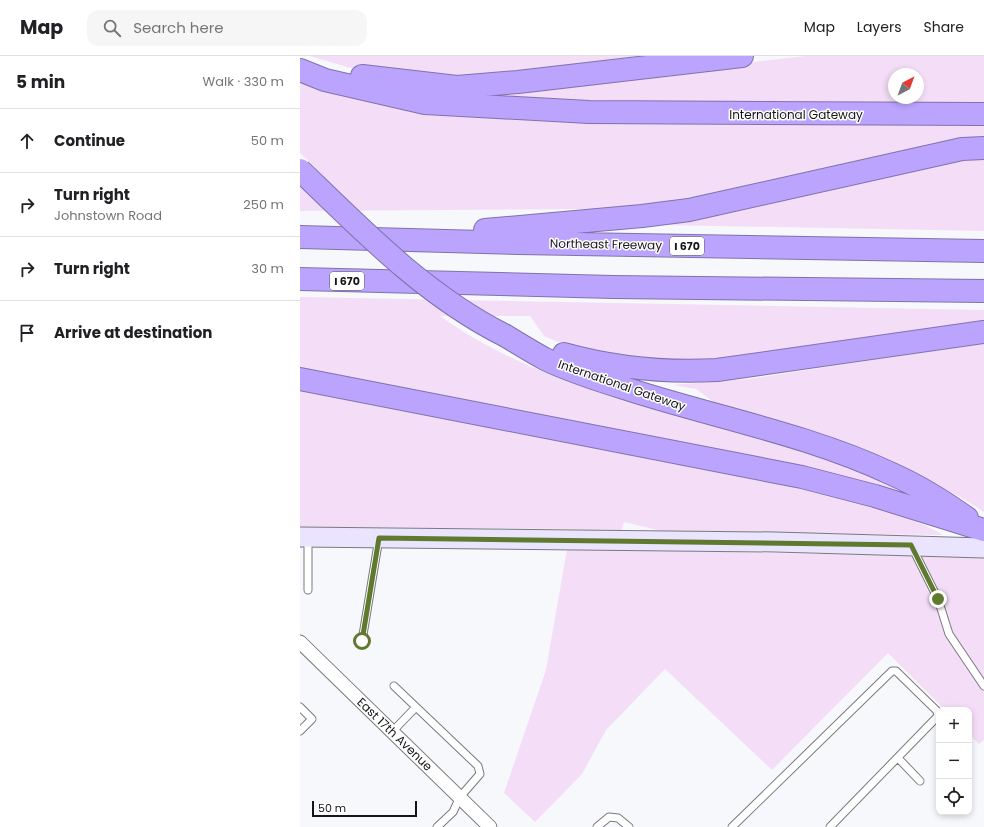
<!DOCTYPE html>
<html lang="en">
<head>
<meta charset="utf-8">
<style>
	:root { --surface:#fff; --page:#f6f6f6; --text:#202124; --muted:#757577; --line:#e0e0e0 }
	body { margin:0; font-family:Poppins,sans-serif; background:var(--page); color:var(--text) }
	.controls { position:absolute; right:12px; bottom:12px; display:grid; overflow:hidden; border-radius:8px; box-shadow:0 2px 6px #0003 }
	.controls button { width:36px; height:36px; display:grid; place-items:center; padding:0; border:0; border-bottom:1px solid var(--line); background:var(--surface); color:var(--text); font:20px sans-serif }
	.compass { position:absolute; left:588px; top:12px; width:36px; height:36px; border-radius:50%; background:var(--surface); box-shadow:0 2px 6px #0003; rotate:41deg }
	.scale { position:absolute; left:12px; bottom:10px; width:105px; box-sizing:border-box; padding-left:4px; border:2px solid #151516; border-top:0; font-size:11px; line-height:14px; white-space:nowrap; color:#151516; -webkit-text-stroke:3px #fff; paint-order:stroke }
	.stop { position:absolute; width:12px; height:12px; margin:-9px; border:3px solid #5f7a2f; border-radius:50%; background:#fff }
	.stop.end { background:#5f7a2f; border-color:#fff; box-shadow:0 1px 4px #0008 }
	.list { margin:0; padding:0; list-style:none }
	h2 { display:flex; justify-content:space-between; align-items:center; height:52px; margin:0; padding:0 16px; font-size:17px }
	h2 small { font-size:13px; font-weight:400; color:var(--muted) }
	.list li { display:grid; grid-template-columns:26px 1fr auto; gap:12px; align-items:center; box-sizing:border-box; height:64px; padding:0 16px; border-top:1px solid var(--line) }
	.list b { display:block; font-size:15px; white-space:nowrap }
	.list p { margin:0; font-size:13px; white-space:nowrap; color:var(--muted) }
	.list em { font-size:13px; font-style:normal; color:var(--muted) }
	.icon { flex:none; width:22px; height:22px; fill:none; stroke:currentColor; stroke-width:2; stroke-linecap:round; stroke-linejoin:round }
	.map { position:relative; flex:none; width:684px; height:771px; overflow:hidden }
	header { display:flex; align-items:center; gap:24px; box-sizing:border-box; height:56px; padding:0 20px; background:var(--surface); border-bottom:1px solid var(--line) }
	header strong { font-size:19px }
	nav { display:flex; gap:22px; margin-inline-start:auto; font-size:14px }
	.search { width:280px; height:36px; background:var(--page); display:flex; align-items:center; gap:10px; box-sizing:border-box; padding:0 14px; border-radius:12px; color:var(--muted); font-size:15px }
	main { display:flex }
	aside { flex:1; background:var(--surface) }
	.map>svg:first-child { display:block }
	.green { fill:#f4ddf7; fill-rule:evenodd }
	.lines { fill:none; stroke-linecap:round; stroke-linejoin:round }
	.service-casing { stroke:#797a7d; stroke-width:9 }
	.minor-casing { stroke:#797a7d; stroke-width:15 }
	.secondary-casing { stroke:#797a7d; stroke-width:21 }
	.motorway-casing { stroke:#8072ac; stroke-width:24 }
	.service { stroke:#fff; stroke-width:7 }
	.minor { stroke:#fff; stroke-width:13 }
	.secondary { stroke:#eae4fe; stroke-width:19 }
	.motorway { stroke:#baa4fd; stroke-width:22 }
	.motorway-bridge-casing { stroke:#8072ac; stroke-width:24; stroke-linecap:butt }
	.motorway-bridge { stroke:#baa4fd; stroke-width:22 }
	.route { stroke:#5f7a2f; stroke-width:5 }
	.labels { text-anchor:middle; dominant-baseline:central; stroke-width:3; stroke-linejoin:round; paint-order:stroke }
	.shield { fill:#fff; stroke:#5b5b5c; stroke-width:1 }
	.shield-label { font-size:11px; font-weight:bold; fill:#151516 }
	.street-label { font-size:12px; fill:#151516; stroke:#fff }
</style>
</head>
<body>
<header>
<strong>Map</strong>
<div class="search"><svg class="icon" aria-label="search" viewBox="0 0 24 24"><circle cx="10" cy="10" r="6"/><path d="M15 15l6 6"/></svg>Search here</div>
<nav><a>Map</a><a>Layers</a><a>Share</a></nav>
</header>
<main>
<aside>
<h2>5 min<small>Walk · 330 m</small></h2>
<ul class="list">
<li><svg class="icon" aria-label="ahead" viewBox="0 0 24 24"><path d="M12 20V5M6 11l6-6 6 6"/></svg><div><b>Continue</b></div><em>50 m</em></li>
<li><svg class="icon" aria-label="right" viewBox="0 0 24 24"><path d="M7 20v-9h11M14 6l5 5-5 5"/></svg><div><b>Turn right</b><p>Johnstown Road</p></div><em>250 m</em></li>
<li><svg class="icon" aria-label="right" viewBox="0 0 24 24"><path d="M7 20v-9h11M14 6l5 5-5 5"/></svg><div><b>Turn right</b></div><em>30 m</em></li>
<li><svg class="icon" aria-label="arrive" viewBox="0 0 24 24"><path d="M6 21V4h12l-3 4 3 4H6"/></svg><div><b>Arrive at destination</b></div></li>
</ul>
</aside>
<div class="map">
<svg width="684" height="771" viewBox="0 0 684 771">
	<rect width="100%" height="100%" fill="#f7f8fb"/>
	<!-- green -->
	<path class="green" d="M 9,0 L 340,0 C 251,9 161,28 71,16 C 50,13 29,5 9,0 Z
		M 505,0 L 684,0 L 684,47 L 369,46 L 184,42 L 184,37 ZM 594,18 L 618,18 L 618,42 L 594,42 Z
		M 0,27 L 64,44 L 684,67 L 684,80 L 652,84 L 422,136 L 362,146 L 300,153 L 0,155 L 0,113 L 16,112 L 0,97 Z
		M 684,97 L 684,175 L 364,169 L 363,163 Z
		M 0,241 L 684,254 L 684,269 L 378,310 L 270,291 L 244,280 L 230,260 L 140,260 C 188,295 247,319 303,338 C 327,345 352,350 376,357 C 453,378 529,402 603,433 L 601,440 L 0,316 Z
		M 684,287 L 684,456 L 662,442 L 574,400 L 422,352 L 396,333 L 372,329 L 449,323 Z
		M 0,332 L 502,430 C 551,443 599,454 643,479 L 366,476 L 324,466 L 321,475 L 270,473 L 0,471 Z
		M 267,493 L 684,501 L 684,684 L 679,688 L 669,678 L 669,654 L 645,654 L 588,597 L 472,714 L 365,613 L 306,674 L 282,718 L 235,766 L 204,737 L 246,614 Z"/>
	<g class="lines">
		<defs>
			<path id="service" d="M 612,491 L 638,543 L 649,578 L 684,630
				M 8,534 L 8,481
				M 62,585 L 79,482
				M 94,630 L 178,710 L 180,718 L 160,741 L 153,756 L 137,771
				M 0,651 L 12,663 L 0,675
				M 92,676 L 116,651
				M 598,702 L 620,725
				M 297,771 L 309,761 L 318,762 L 329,771
				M 432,771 L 592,615 L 596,615 L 637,655 L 638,660 L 530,771"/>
			<path id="minor" d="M 0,586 L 190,771"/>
			<path id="secondary" d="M 0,481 L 475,486 L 684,492"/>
			<path id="motorway" d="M 0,14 L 25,24 L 125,47 L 289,56 L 684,58
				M 62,20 L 157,31 L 218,26 L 442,0
				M 185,174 L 342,160 L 389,154 L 662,93 L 684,92
				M 0,181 L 219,187 L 684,195
				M 0,223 L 313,231 L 684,235
				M 206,280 C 219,288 232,296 245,303 C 270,315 298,324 324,332 C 413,361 507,378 592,418 C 619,430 643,445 667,462
				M 264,298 C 315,312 364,317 417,314 L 684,276
				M 0,323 L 502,421 L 575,440 L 684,474"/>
		</defs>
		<!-- service casing -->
		<use href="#service" class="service-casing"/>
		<!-- minor casing -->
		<use href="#minor" class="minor-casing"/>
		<!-- secondary casing -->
		<use href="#secondary" class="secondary-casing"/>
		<!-- motorway casing -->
		<use href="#motorway" class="motorway-casing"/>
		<!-- service -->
		<use href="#service" class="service"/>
		<!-- minor -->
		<use href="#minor" class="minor"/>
		<!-- secondary -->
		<use href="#secondary" class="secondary"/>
		<!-- motorway -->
		<use href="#motorway" class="motorway"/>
		<defs>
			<path id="motorway-bridge" d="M 0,114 C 64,176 126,240 206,280"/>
		</defs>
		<!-- motorway-bridge casing -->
		<use href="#motorway-bridge" class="motorway-bridge-casing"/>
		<!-- motorway-bridge -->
		<use href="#motorway-bridge" class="motorway-bridge"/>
	</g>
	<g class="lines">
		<!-- route -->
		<path class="route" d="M 62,585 L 79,482 L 611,489 L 638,543"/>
	</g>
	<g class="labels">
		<!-- shield labels -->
		<g class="shield">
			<rect x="370" y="181" width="34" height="18" rx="3"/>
			<rect x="30" y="216" width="34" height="18" rx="3"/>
		</g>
		<g class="shield-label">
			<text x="387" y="190">I 670</text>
			<text x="47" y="225">I 670</text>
		</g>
		<!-- street labels -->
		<g class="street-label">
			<text x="496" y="58">International Gateway</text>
			<text transform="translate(306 188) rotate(1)">Northeast Freeway</text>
			<text transform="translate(322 329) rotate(19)">International Gateway</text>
			<text transform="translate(95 678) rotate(44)">East 17th Avenue</text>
		</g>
	</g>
</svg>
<div class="controls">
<button>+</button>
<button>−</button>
<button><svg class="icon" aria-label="locate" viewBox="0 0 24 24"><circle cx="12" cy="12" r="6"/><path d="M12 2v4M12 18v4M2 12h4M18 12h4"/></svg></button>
</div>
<svg class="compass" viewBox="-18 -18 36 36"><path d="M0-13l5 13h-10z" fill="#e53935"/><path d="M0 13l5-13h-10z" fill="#757577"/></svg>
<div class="scale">50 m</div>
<div class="stop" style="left:62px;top:585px"></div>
<div class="stop end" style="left:638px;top:543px"></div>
</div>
</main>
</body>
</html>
